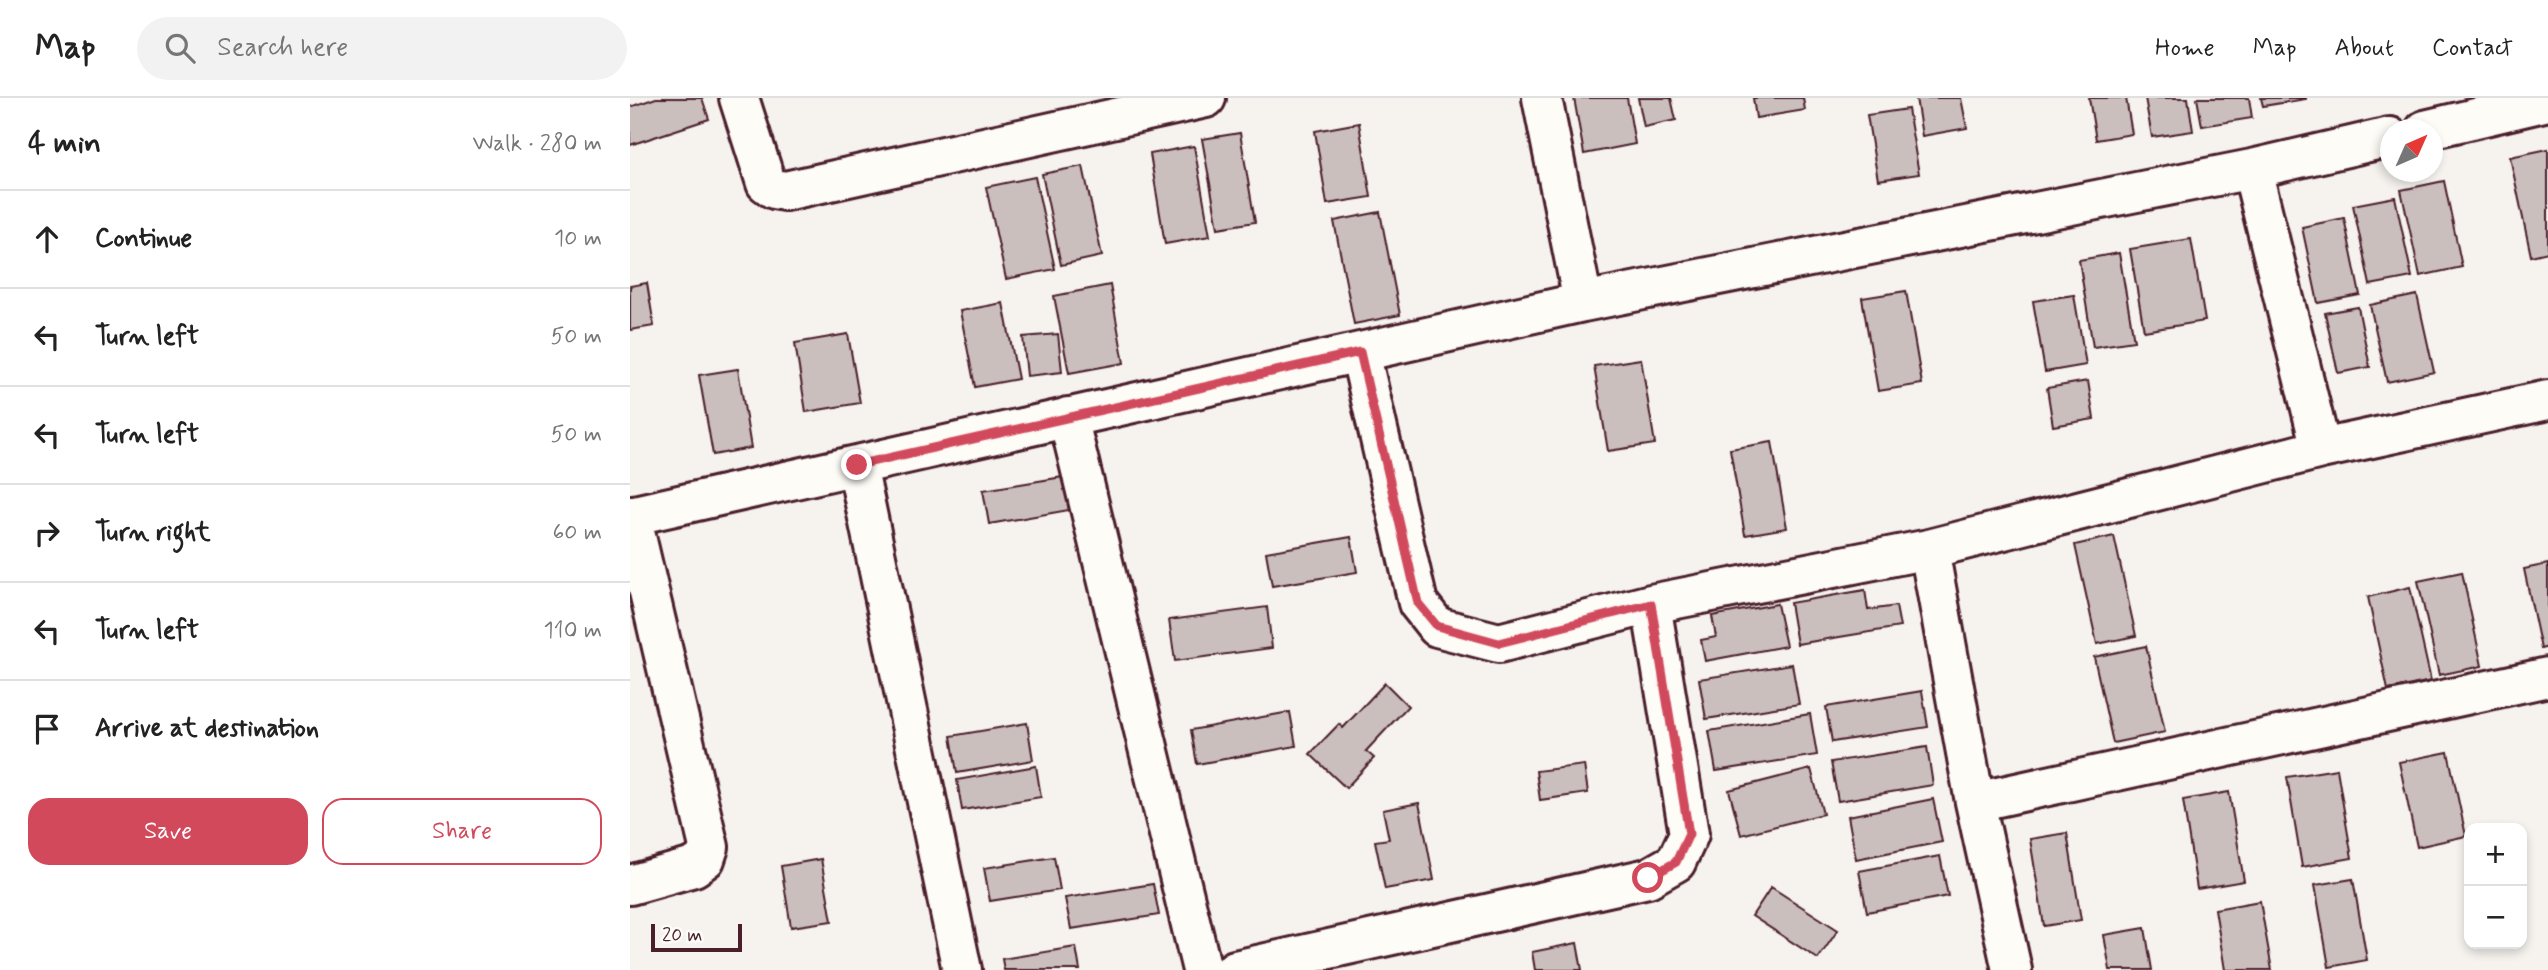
<!DOCTYPE html>
<html lang="en">
<head>
<meta charset="utf-8">
<style>
	:root { --surface:#fff; --page:#f2f2f2; --text:#222; --muted:#767676; --line:#e0e0e0; --accent:#d1495b }
	body { margin:0; font-family:Mynerve,sans-serif; background:var(--page); color:var(--text) }
	.controls { position:absolute; right:21px; bottom:21px; display:grid; overflow:hidden; border-radius:14px; box-shadow:0 4px 10px #0003 }
	.controls button { width:63px; height:63px; display:grid; place-items:center; padding:0; border:0; border-bottom:2px solid var(--line); background:var(--surface); color:var(--text); font:35px sans-serif }
	.compass { position:absolute; left:1750px; top:21px; width:63px; height:63px; border-radius:50%; background:var(--surface); box-shadow:0 4px 10px #0003; rotate:45deg }
	.scale { position:absolute; left:21px; bottom:18px; width:91px; box-sizing:border-box; padding-left:7px; border:4px solid #4a1f2b; border-top:0; font-size:19px; line-height:24px; white-space:nowrap; color:#4a1f2b; -webkit-text-stroke:5px #fdfcf7; paint-order:stroke }
	.stop { position:absolute; width:21px; height:21px; margin:-16px; border:5px solid #d1495b; border-radius:50%; background:#fff }
	.stop.end { background:#d1495b; border-color:#fff; box-shadow:0 2px 7px #0008 }
	.list { margin:0; padding:0; list-style:none }
	h2 { display:flex; justify-content:space-between; align-items:center; height:91px; margin:0; padding:0 28px; font-size:30px }
	h2 small { font-size:23px; font-weight:400; color:var(--muted) }
	.list li { display:grid; grid-template-columns:46px 1fr auto; gap:21px; align-items:center; box-sizing:border-box; height:98px; padding:0 28px; border-top:2px solid var(--line) }
	.list b { display:block; font-size:26px; white-space:nowrap }
	.list em { font-size:23px; font-style:normal; color:var(--muted) }
	.actions { display:flex; gap:14px; padding:21px 28px }
	.actions a { flex:1; padding:16px 0; border:2px solid var(--accent); border-radius:21px; text-align:center; font-size:24px; color:var(--accent) }
	.actions .main { background:var(--accent); color:#fff }
	.icon { flex:none; width:38px; height:38px; fill:none; stroke:currentColor; stroke-width:2; stroke-linecap:round; stroke-linejoin:round }
	.map { position:relative; flex:none; width:1918px; height:872px; overflow:hidden }
	header { display:flex; align-items:center; gap:42px; box-sizing:border-box; height:98px; padding:0 35px; background:var(--surface); border-bottom:2px solid var(--line) }
	header strong { font-size:33px }
	nav { display:flex; gap:38px; margin-inline-start:auto; font-size:24px }
	.search { width:490px; height:63px; background:var(--page); display:flex; align-items:center; gap:18px; box-sizing:border-box; padding:0 24px; border-radius:38px; color:var(--muted); font-size:26px }
	main { display:flex }
	aside { flex:1; background:var(--surface) }
	.map>svg:first-child { display:block }
	.building { fill:#cbbfbe; stroke:#4a1f2b; stroke-width:2 }
	.lines { fill:none; stroke-linecap:round; stroke-linejoin:round }
	.minor-casing { stroke:#4a1f2b; stroke-width:44 }
	.minor { stroke:#fdfcf7; stroke-width:38 }
	.route { stroke:#d1495b; stroke-width:9 }
</style>
</head>
<body>
<header>
<strong>Map</strong>
<div class="search"><svg class="icon" aria-label="search" viewBox="0 0 24 24"><circle cx="10" cy="10" r="6"/><path d="M15 15l6 6"/></svg>Search here</div>
<nav><a>Home</a><a>Map</a><a>About</a><a>Contact</a></nav>
</header>
<main>
<aside>
<h2>4 min<small>Walk · 280 m</small></h2>
<ul class="list">
<li><svg class="icon" aria-label="ahead" viewBox="0 0 24 24"><path d="M12 20V5M6 11l6-6 6 6"/></svg><div><b>Continue</b></div><em>10 m</em></li>
<li><svg class="icon" aria-label="left" viewBox="0 0 24 24"><path d="M17 20v-9H6M10 6l-5 5 5 5"/></svg><div><b>Turn left</b></div><em>50 m</em></li>
<li><svg class="icon" aria-label="left" viewBox="0 0 24 24"><path d="M17 20v-9H6M10 6l-5 5 5 5"/></svg><div><b>Turn left</b></div><em>50 m</em></li>
<li><svg class="icon" aria-label="right" viewBox="0 0 24 24"><path d="M7 20v-9h11M14 6l5 5-5 5"/></svg><div><b>Turn right</b></div><em>60 m</em></li>
<li><svg class="icon" aria-label="left" viewBox="0 0 24 24"><path d="M17 20v-9H6M10 6l-5 5 5 5"/></svg><div><b>Turn left</b></div><em>110 m</em></li>
<li><svg class="icon" aria-label="arrive" viewBox="0 0 24 24"><path d="M6 21V4h12l-3 4 3 4H6"/></svg><div><b>Arrive at destination</b></div></li>
</ul>
<div class="actions"><a class="main">Save</a><a>Share</a></div>
</aside>
<div class="map">
<svg width="1918" height="872" viewBox="0 0 1918 872">
	<rect width="100%" height="100%" fill="#f6f3ef"/>
	<filter id="ink" filterUnits="userSpaceOnUse"><feTurbulence type="fractalNoise" baseFrequency=".0143" numOctaves="2"/><feDisplacementMap in="SourceGraphic" scale="14" xChannelSelector="R" yChannelSelector="G"/><feConvolveMatrix kernelMatrix="1 2 1 2 8 2 1 2 1" color-interpolation-filters="sRGB"/></filter>
	<g filter="url(#ink)">
		<!-- building -->
		<path class="building" d="M 26,0 L 72,0 L 79,21 L 0,47 L 0,9 Z
			M 944,0 L 997,0 L 1005,46 L 954,56 Z
			M 1008,0 L 1041,0 L 1046,22 L 1014,29 Z
			M 1123,0 L 1173,0 L 1175,12 L 1126,20 Z
			M 1286,0 L 1331,0 L 1337,30 L 1292,38 Z
			M 1459,0 L 1496,0 L 1502,36 L 1466,42 Z
			M 1515,0 L 1558,0 L 1563,33 L 1522,39 Z
			M 1567,0 L 1619,0 L 1622,20 L 1572,28 Z
			M 1631,0 L 1676,0 L 1676,1 L 1633,8 Z
			M 1278,11 L 1289,76 L 1248,82 L 1237,17 Z
			M 729,25 L 741,99 L 697,106 L 685,33 Z
			M 610,35 L 625,124 L 588,130 L 572,41 Z
			M 564,48 L 580,138 L 535,146 L 520,56 Z
			M 1918,51 L 1918,154 L 1901,158 L 1880,59 Z
			M 453,68 L 472,158 L 431,167 L 412,76 Z
			M 405,79 L 425,171 L 376,181 L 356,89 Z
			M 1814,83 L 1832,169 L 1790,178 L 1771,92 Z
			M 1765,99 L 1782,179 L 1740,187 L 1723,107 Z
			M 750,114 L 770,217 L 724,226 L 704,123 Z
			M 1714,120 L 1730,197 L 1688,205 L 1672,129 Z
			M 1561,141 L 1575,223 L 1514,233 L 1500,151 Z
			M 1489,155 L 1504,243 L 1463,249 L 1449,162 Z
			M 17,185 L 24,228 L 0,232 L 0,188 Z
			M 480,187 L 494,265 L 439,275 L 424,198 Z
			M 1276,193 L 1292,286 L 1248,293 L 1232,200 Z
			M 1444,197 L 1456,267 L 1415,274 L 1403,203 Z
			M 1787,197 L 1804,274 L 1757,284 L 1740,207 Z
			M 373,205 L 388,281 L 345,289 L 330,213 Z
			M 1728,209 L 1740,269 L 1708,275 L 1695,215 Z
			M 218,236 L 230,305 L 176,314 L 165,245 Z
			M 428,236 L 432,274 L 397,278 L 393,239 Z
			M 1011,261 L 1025,346 L 978,353 L 964,268 Z
			M 108,271 L 121,350 L 83,357 L 69,277 Z
			M 1458,283 L 1464,321 L 1423,328 L 1417,290 Z
			M 1142,344 L 1157,430 L 1115,437 L 1100,351 Z
			M 433,379 L 439,412 L 359,426 L 353,392 Z
			M 1484,438 L 1506,538 L 1467,546 L 1445,447 Z
			M 721,439 L 727,474 L 642,488 L 636,454 Z
			M 1918,466 L 1918,549 L 1911,551 L 1894,471 Z
			M 1832,474 L 1852,568 L 1809,577 L 1788,483 Z
			M 1780,489 L 1801,583 L 1758,592 L 1738,499 Z
			M 1235,492 L 1238,512 L 1266,508 L 1270,529 L 1167,546 L 1160,505 Z
			M 1147,506 L 1156,548 L 1075,563 L 1071,542 L 1086,539 L 1082,518 Z
			M 637,509 L 642,550 L 545,563 L 539,522 Z
			M 1516,548 L 1535,634 L 1483,645 L 1464,559 Z
			M 1162,566 L 1169,606 L 1076,621 L 1069,581 Z
			M 755,585 L 778,608 L 736,653 L 744,660 L 716,690 L 680,656 L 709,626 L 713,630 Z
			M 1292,593 L 1298,629 L 1202,644 L 1196,609 Z
			M 660,614 L 666,648 L 567,666 L 561,632 Z
			M 1180,616 L 1187,657 L 1086,673 L 1079,633 Z
			M 397,625 L 403,662 L 327,675 L 321,638 Z
			M 1297,649 L 1303,687 L 1208,703 L 1201,664 Z
			M 1818,654 L 1836,738 L 1787,749 L 1769,664 Z
			M 954,667 L 958,695 L 910,702 L 906,673 Z
			M 406,668 L 411,699 L 332,712 L 327,682 Z
			M 1181,671 L 1193,716 L 1111,737 L 1099,692 Z
			M 1707,671 L 1722,760 L 1672,769 L 1657,679 Z
			M 1599,694 L 1614,783 L 1567,791 L 1553,702 Z
			M 1303,701 L 1312,744 L 1226,761 L 1218,718 Z
			M 789,705 L 804,782 L 755,791 L 745,743 L 759,741 L 753,712 Z
			M 1437,735 L 1451,822 L 1414,828 L 1400,741 Z
			M 1310,758 L 1318,798 L 1237,814 L 1229,773 Z
			M 424,759 L 430,792 L 360,803 L 354,770 Z
			M 191,761 L 202,823 L 161,829 L 151,768 Z
			M 1723,781 L 1737,862 L 1699,869 L 1685,787 Z
			M 523,786 L 529,817 L 441,831 L 435,800 Z
			M 1141,789 L 1208,832 L 1188,861 L 1122,818 Z
			M 1630,803 L 1642,872 L 1595,872 L 1585,811 Z
			M 1515,830 L 1522,872 L 1480,872 L 1474,837 Z
			M 947,845 L 952,872 L 905,872 L 902,854 Z
			M 446,849 L 450,872 L 374,872 L 372,861 Z"/>
		<g class="lines">
			<defs>
				<path id="minor" d="M 109,0 L 136,85 L 144,91 L 155,93 L 576,0
					M 912,0 L 953,204
					M 1795,32 L 1918,3
					M 1622,71 L 1691,351
					M 730,254 L 788,505 L 807,529 L 869,545 L 1021,506 L 1299,451 L 1691,351 L 1918,302
					M 438,319 L 572,872
					M 227,367 L 332,872
					M 0,418 L 953,204 L 1622,71 L 1760,39
					M 1299,451 L 1345,704 L 1382,872
					M 1345,704 L 1918,579
					M 0,787 L 64,769 L 75,761 L 79,749 L 1,417
					M 605,872 L 1018,780 L 1046,764 L 1059,736 L 1021,506"/>
			</defs>
			<!-- minor casing -->
			<use href="#minor" class="minor-casing"/>
			<!-- minor -->
			<use href="#minor" class="minor"/>
		</g>
	</g>
	<g class="lines" filter="url(#ink)">
		<!-- route -->
		<path class="route" d="M 227,367 L 730,254 L 788,505 L 807,528 L 869,545 L 1021,506 L 1059,736 L 1046,764 L 1018,780"/>
	</g>
</svg>
<div class="controls">
<button>+</button>
<button>−</button>
</div>
<svg class="compass" viewBox="-18 -18 36 36"><path d="M0-13l5 13h-10z" fill="#e53935"/><path d="M0 13l5-13h-10z" fill="#767676"/></svg>
<div class="scale">20 m</div>
<div class="stop" style="left:1018px;top:780px"></div>
<div class="stop end" style="left:227px;top:367px"></div>
</div>
</main>
</body>
</html>
